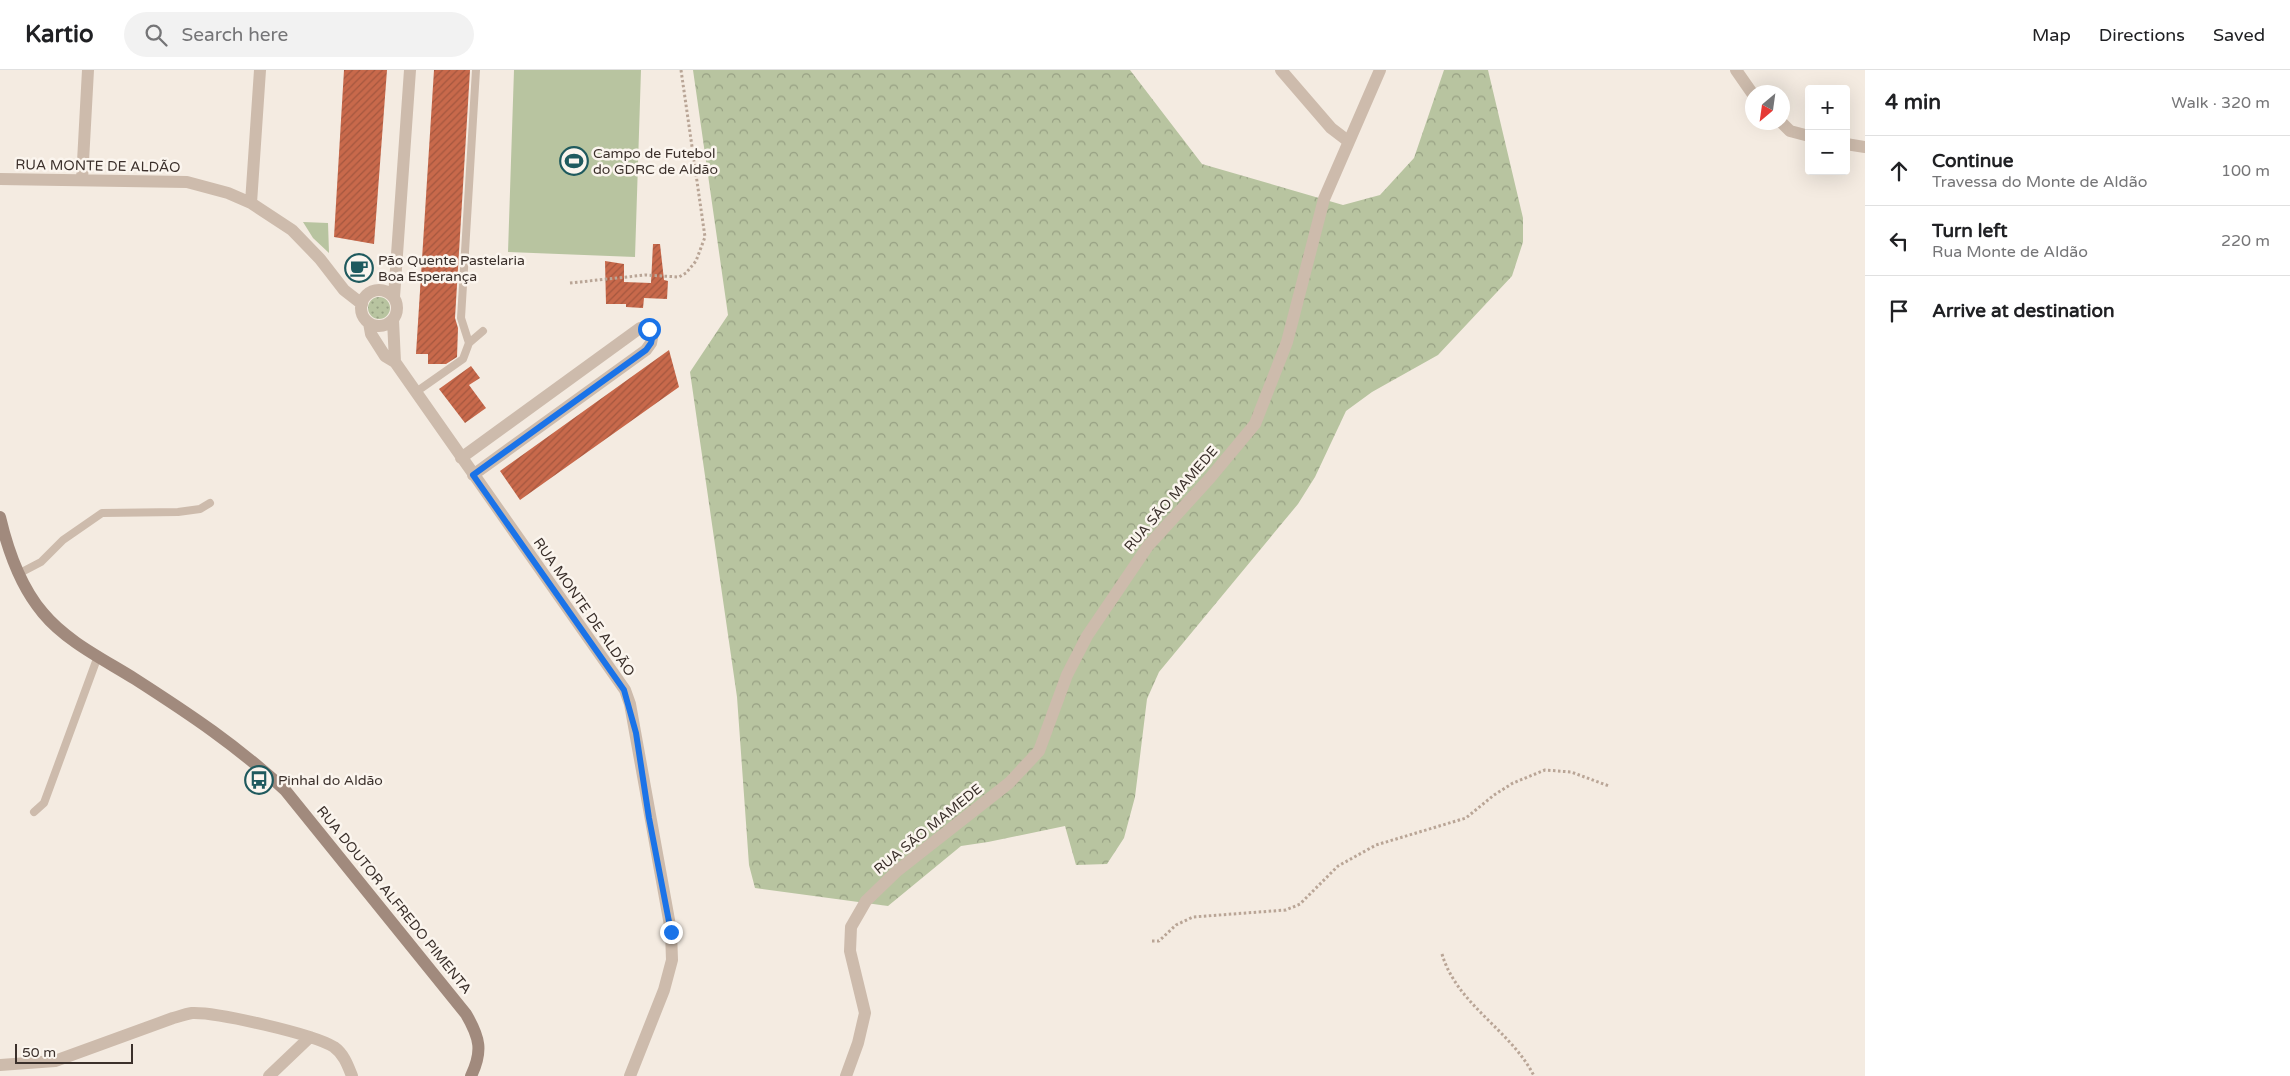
<!DOCTYPE html>
<html lang="en">
<head>
<meta charset="utf-8">
<style>
	:root { --surface:#fff; --page:#f2f2f2; --text:#202124; --muted:#757577; --line:#e0e0e0 }
	body { margin:0; font-family:"Varela Round",sans-serif; background:var(--page); color:var(--text) }
	.controls { position:absolute; right:15px; top:15px; display:grid; overflow:hidden; border-radius:5px; box-shadow:0 5px 20px #0002 }
	.controls button { width:45px; height:45px; display:grid; place-items:center; padding:0; border:0; border-bottom:1px solid var(--line); background:var(--surface); color:var(--text); font:25px sans-serif }
	.compass { position:absolute; left:1745px; top:15px; width:45px; height:45px; border-radius:50%; background:var(--surface); box-shadow:0 5px 20px #0002; rotate:209deg }
	.scale { position:absolute; left:15px; bottom:12px; width:118px; box-sizing:border-box; padding-left:5px; border:2px solid #3b302b; border-top:0; font-size:14px; line-height:18px; white-space:nowrap; color:#3b302b; -webkit-text-stroke:4px #fbf5ee; paint-order:stroke }
	.stop { position:absolute; width:15px; height:15px; margin:-11px; border:4px solid #1a73e8; border-radius:50%; background:#fff }
	.stop.end { background:#1a73e8; border-color:#fff; box-shadow:0 1px 5px #0008 }
	.list { margin:0; padding:0; list-style:none }
	h2 { display:flex; justify-content:space-between; align-items:center; height:65px; margin:0; padding:0 20px; font-size:21px }
	h2 small { font-size:16px; font-weight:400; color:var(--muted) }
	.list li { display:grid; grid-template-columns:32px 1fr auto; gap:15px; align-items:center; box-sizing:border-box; height:70px; padding:0 20px; border-top:1px solid var(--line) }
	.list b { display:block; font-size:19px; white-space:nowrap }
	.list p { margin:0; font-size:16px; white-space:nowrap; color:var(--muted) }
	.list em { font-size:16px; font-style:normal; color:var(--muted) }
	.icon { flex:none; width:28px; height:28px; fill:none; stroke:currentColor; stroke-width:2; stroke-linecap:round; stroke-linejoin:round }
	.map { position:relative; flex:none; width:1865px; height:1006px; overflow:hidden }
	header { display:flex; align-items:center; gap:30px; box-sizing:border-box; height:70px; padding:0 25px; background:var(--surface); border-bottom:1px solid var(--line) }
	header strong { font-size:24px }
	nav { display:flex; gap:28px; margin-inline-start:auto; font-size:18px }
	.search { width:350px; height:45px; background:var(--page); display:flex; align-items:center; gap:12px; box-sizing:border-box; padding:0 18px; border-radius:28px; color:var(--muted); font-size:19px }
	main { display:flex }
	aside { flex:1; background:var(--surface) }
	.map>svg:first-child { display:block }
	.grass { fill:url(#grass-dots) }
	.forest { fill:url(#forest-crowns) }
	.park { fill:#b8c4a0 }
	.building { fill:url(#building-hatch) }
	.lines { fill:none; stroke-linecap:round; stroke-linejoin:round }
	.path { stroke:#b9a596; stroke-width:3; stroke-dasharray:2.5 2.5; stroke-linecap:butt }
	.service { stroke:#cdbbac; stroke-width:8 }
	.minor { stroke:#cdbbac; stroke-width:12 }
	.tertiary { stroke:#cdbbac; stroke-width:12 }
	.secondary { stroke:#a18a7d; stroke-width:12 }
	.route { stroke:#1a73e8; stroke-width:6 }
	.labels { text-anchor:middle; dominant-baseline:central; stroke-width:5; stroke-linejoin:round; paint-order:stroke }
	.poi-label { font-size:14px; fill:#3b302b; stroke:#fbf5ee; text-anchor:start }
	.street-label { font-size:14px; fill:#3b302b; stroke:#fbf5ee }
</style>
</head>
<body>
<header>
<strong>Kartio</strong>
<div class="search"><svg class="icon" aria-label="search" viewBox="0 0 24 24"><circle cx="10" cy="10" r="6"/><path d="M15 15l6 6"/></svg>Search here</div>
<nav><a>Map</a><a>Directions</a><a>Saved</a></nav>
</header>
<main>
<div class="map">
<svg width="1865" height="1006" viewBox="0 0 1865 1006">
	<defs>
		<pattern id="grass-dots" width="8" height="8" patternUnits="userSpaceOnUse" patternTransform="scale(1.25)"><rect width="8" height="8" fill="#b8c4a0"/><path d="M2 2h.1M6 6h.1" fill="none" stroke="#97a083" stroke-width="1.8" stroke-linecap="round"/></pattern>
		<pattern id="forest-crowns" width="20" height="18" patternUnits="userSpaceOnUse" patternTransform="scale(1.25)"><rect width="20" height="18" fill="#b8c4a0"/><path d="M2 6a3 3 0 1 1 6 0M12 15a3 3 0 1 1 6 0" fill="none" stroke="#97a083"/></pattern>
		<pattern id="building-hatch" width="6" height="6" patternUnits="userSpaceOnUse" patternTransform="scale(1.25)"><rect width="6" height="6" fill="#c8694b"/><path d="M-1 1l2-2M0 6l6-6M5 7l2-2" fill="none" stroke="#a4573f"/></pattern>
	</defs>
	<rect width="100%" height="100%" fill="#f4ebe1"/>
	<!-- grass -->
	<path class="grass" d="M368 238a11 11 0 1 1 22 0a11 11 0 1 1-22 0Z"/>
	<!-- forest -->
	<path class="forest" d="M 693,0 L 1130,0 L 1202,94 L 1343,135 L 1380,125 L 1414,88 L 1444,0 L 1488,0 L 1523,148 L 1523,172 L 1512,206 L 1438,285 L 1372,322 L 1346,341 L 1315,407 L 1298,434 L 1159,602 L 1147,629 L 1135,727 L 1124,768 L 1107,794 L 1076,795 L 1065,756 L 988,772 L 961,776 L 888,836 L 755,818 L 749,795 L 737,627 L 690,302 L 728,245 Z"/>
	<!-- park -->
	<path class="park" d="M 514,0 L 641,0 L 635,187 L 508,182 Z
		M 303,152 L 328,153 L 329,183 L 313,168 Z"/>
	<!-- building -->
	<path class="building" d="M 344,0 L 387,0 L 374,174 L 334,167 Z
		M 434,0 L 470,0 L 455,248 L 458,258 L 457,287 L 446,294 L 428,294 L 428,284 L 416,284 Z
		M 653,174 L 660,174 L 664,210 L 668,211 L 667,229 L 644,228 L 643,238 L 626,237 L 626,234 L 606,234 L 605,191 L 624,194 L 624,212 L 651,213 Z
		M 669,280 L 679,317 L 520,430 L 500,401 Z
		M 471,296 L 480,308 L 469,315 L 486,338 L 465,353 L 439,319 Z"/>
	<g class="lines">
		<!-- path -->
		<path class="path" d="M 570,213 L 645,205 L 679,207 L 686,203 L 696,191 L 705,167 L 681,0
			M 1152,871 L 1159,871 L 1176,855 L 1193,847 L 1286,840 L 1300,834 L 1338,796 L 1376,775 L 1466,748 L 1494,725 L 1513,713 L 1545,700 L 1571,702 L 1609,716
			M 1442,884 C 1457,935 1511,960 1534,1006"/>
		<!-- service -->
		<path class="service" d="M 469,273 L 461,248 L 476,0
			M 416,322 L 463,289 L 469,273 L 483,261
			M 18,504 L 41,492 L 63,470 L 102,443 L 178,442 L 200,439 L 210,433
			M 34,742 L 44,733 L 98,586"/>
		<!-- minor -->
		<path class="minor" d="M 1281,0 L 1331,58 L 1348,71
			M 0,109 L 187,112 L 228,123 L 251,133 L 292,160 L 320,189 L 344,220 L 362,234
			M 82,110 L 88,0
			M 251,133 L 260,0
			M361 238a18 18 0 1 1 36 0a18 18 0 1 1-36 0Z
			M 394,227 L 410,0
			M 393,250 L 395,292
			M 369,253 L 371,264 L 385,286 L 395,292 L 416,322 L 625,620 L 630,634 L 671,861 L 672,890 L 664,920 L 630,1006
			M 461,388 L 640,258 L 644,257 L 653,263 L 651,273 L 646,280 L 473,405
			M 0,995 L 55,991 L 173,948 C 180,946 186,944 192,943 C 217,942 313,964 334,977 C 344,984 348,996 352,1006
			M 269,1006 L 310,967"/>
		<!-- tertiary -->
		<path class="tertiary" d="M 1736,0 L 1752,23
			M 1781,52 L 1790,61 L 1809,66
			M 1846,74 L 1865,77
			M 846,1006 L 858,973 L 865,943 L 850,881 L 851,857 L 866,831 L 897,801 L 1009,713 L 1039,681 L 1067,605 L 1087,566 L 1148,476 L 1210,408 L 1255,354 L 1287,272 L 1324,129 L 1380,0"/>
		<!-- secondary -->
		<path class="secondary" d="M 0,447 C 8,481 20,516 43,543 C 67,572 105,590 135,609 C 191,645 236,675 285,720 L 466,944 C 480,968 483,981 471,1006"/>
	</g>
	<g class="lines">
		<!-- route -->
		<path class="route" d="M 649,259 L 653,264 L 651,273 L 646,280 L 473,405 L 624,620 L 636,663 L 649,748 L 671,862"/>
	</g>
	<!-- icons -->
	<defs>
		<symbol id="stadium-ring" viewBox="-11 -11 22 22"><circle r="9.5" fill="#fbf5ee" stroke="#1f5a5e" stroke-width="1.5"/><path d="M0-5a6.5 5 0 1 0 0 10a6.5 5 0 1 0 0-10ZM-3.5-1.8h7v3.6h-7Z" fill="#1f5a5e"/></symbol>
		<symbol id="cafe-ring" viewBox="-11 -11 22 22"><circle r="9.5" fill="#fbf5ee" stroke="#1f5a5e" stroke-width="1.5"/><path d="M-5.5-4.5H6V0H3Q3 3.5 0 3.5H-2.5Q-5.5 3.5-5.5 0ZM3-3.2v2h1.7v-2ZM-6 4.5H4V6H-6Z" fill="#1f5a5e"/></symbol>
		<symbol id="bus-ring" viewBox="-11 -11 22 22"><circle r="9.5" fill="#fbf5ee" stroke="#1f5a5e" stroke-width="1.5"/><path d="M-5-6H5V4H4V6H2V4H-2V6H-4V4H-5ZM-3.5-4V0h7V-4ZM-3.5 1.2v1.5H-2V1.2ZM2 1.2v1.5H3.5V1.2Z" fill="#1f5a5e"/></symbol>
	</defs>
	<g fill-rule="evenodd">
		<use href="#stadium-ring" x="558" y="75" width="32" height="32"/>
		<use href="#cafe-ring" x="343" y="182" width="32" height="32"/>
		<use href="#bus-ring" x="243" y="694" width="32" height="32"/>
	</g>
	<g class="labels">
		<!-- poi labels -->
		<g class="poi-label">
			<text x="593" y="83">Campo de Futebol<tspan x="593" dy="16">do GDRC de Aldão</tspan></text>
			<text x="378" y="190">Pão Quente Pastelaria<tspan x="378" dy="16">Boa Esperança</tspan></text>
			<text x="278" y="710">Pinhal do Aldão</text>
		</g>
		<!-- street labels -->
		<g class="street-label">
			<text transform="translate(98 96) rotate(1)">RUA MONTE DE ALDÃO</text>
			<text transform="translate(1171 429) rotate(-49)">RUA SÃO MAMEDE</text>
			<text transform="translate(584 537) rotate(55)">RUA MONTE DE ALDÃO</text>
			<text transform="translate(928 759) rotate(-39)">RUA SÃO MAMEDE</text>
			<text transform="translate(394 830) rotate(51)">RUA DOUTOR ALFREDO PIMENTA</text>
		</g>
	</g>
</svg>
<div class="controls">
<button>+</button>
<button>−</button>
</div>
<svg class="compass" viewBox="-18 -18 36 36"><path d="M0-13l5 13h-10z" fill="#e53935"/><path d="M0 13l5-13h-10z" fill="#757577"/></svg>
<div class="scale">50 m</div>
<div class="stop" style="left:649px;top:259px"></div>
<div class="stop end" style="left:671px;top:862px"></div>
</div>
<aside>
<h2>4 min<small>Walk · 320 m</small></h2>
<ul class="list">
<li><svg class="icon" aria-label="ahead" viewBox="0 0 24 24"><path d="M12 20V5M6 11l6-6 6 6"/></svg><div><b>Continue</b><p>Travessa do Monte de Aldão</p></div><em>100 m</em></li>
<li><svg class="icon" aria-label="left" viewBox="0 0 24 24"><path d="M17 20v-9H6M10 6l-5 5 5 5"/></svg><div><b>Turn left</b><p>Rua Monte de Aldão</p></div><em>220 m</em></li>
<li><svg class="icon" aria-label="arrive" viewBox="0 0 24 24"><path d="M6 21V4h12l-3 4 3 4H6"/></svg><div><b>Arrive at destination</b></div></li>
</ul>
</aside>
</main>
</body>
</html>
